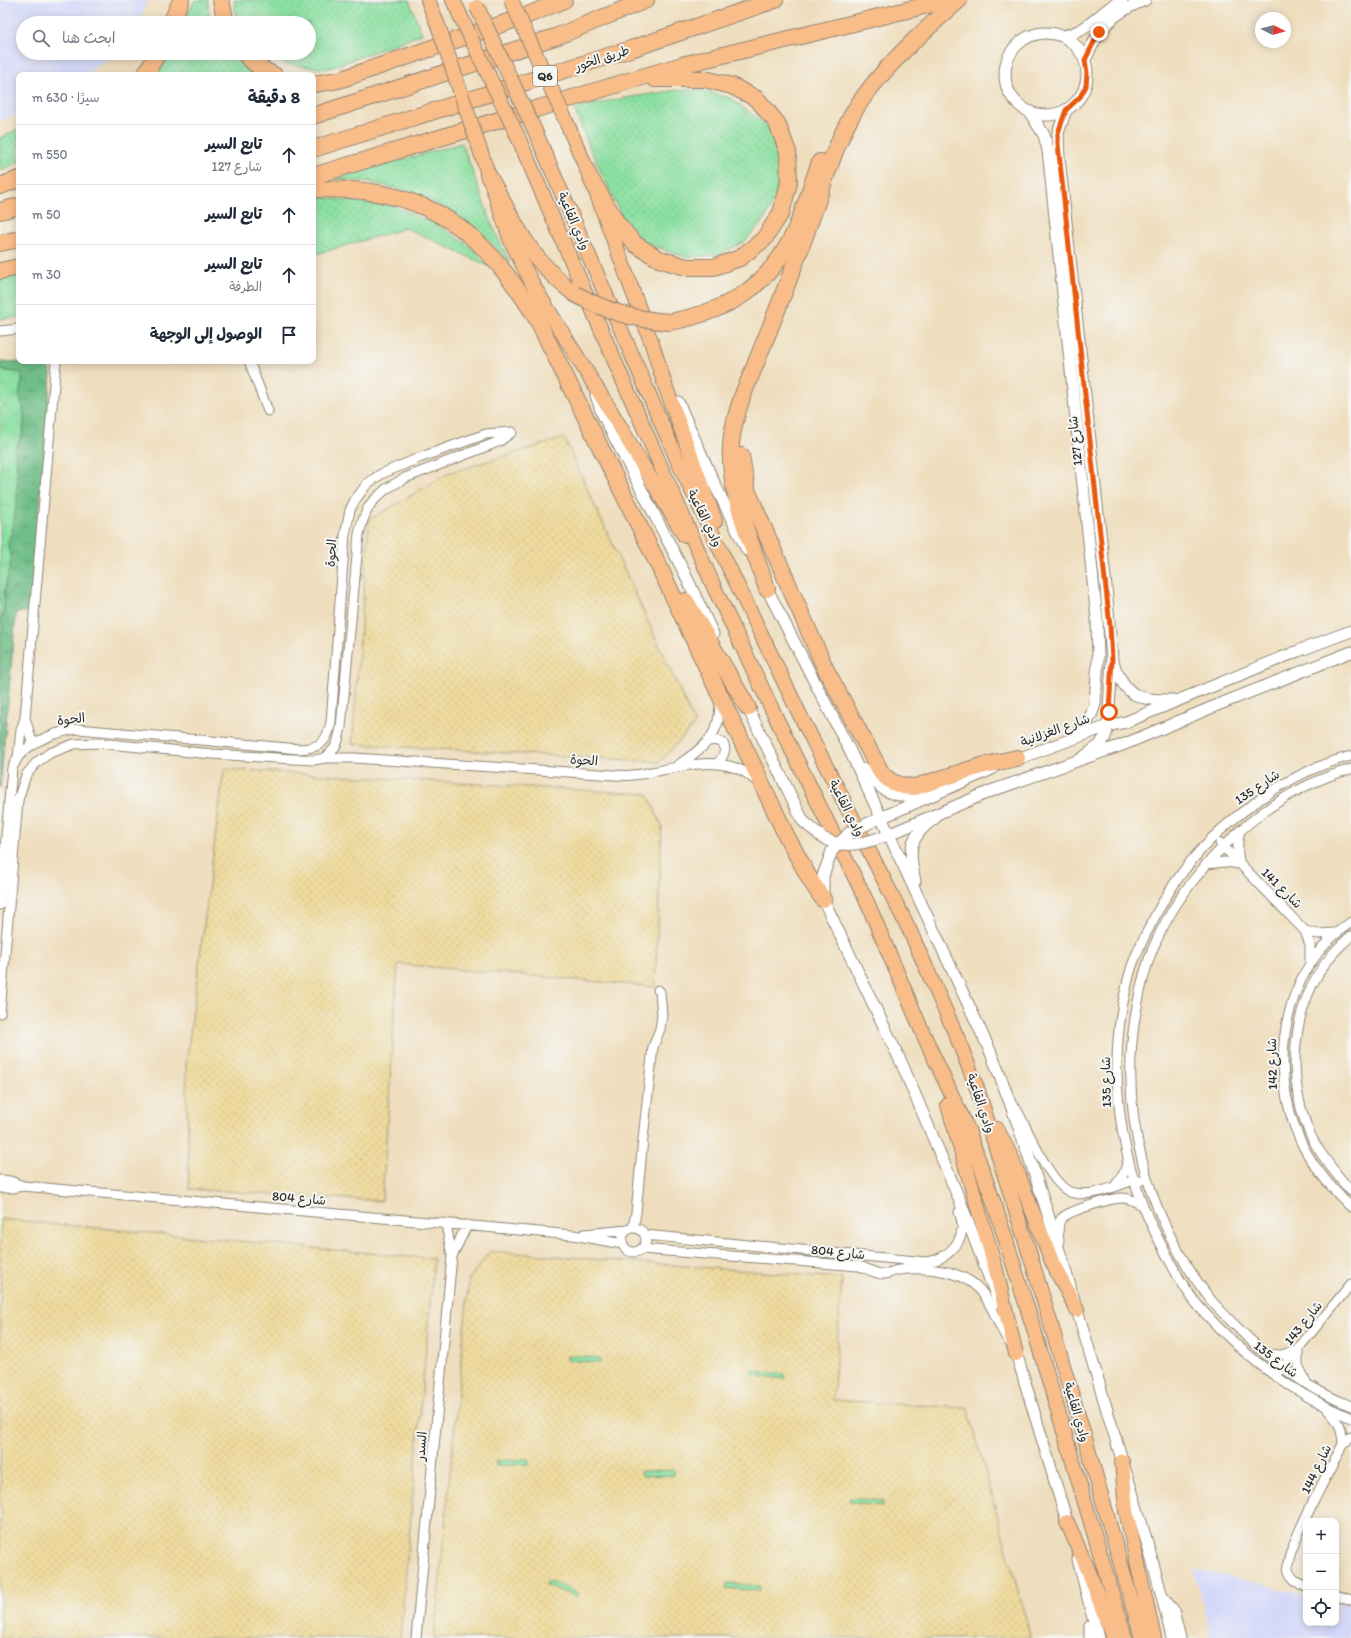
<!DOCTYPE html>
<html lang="ar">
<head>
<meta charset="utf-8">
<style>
	:root { --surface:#fff; --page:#f6f6f7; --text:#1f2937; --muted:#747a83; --line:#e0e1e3 }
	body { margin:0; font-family:Itim,"Playpen Sans Arabic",sans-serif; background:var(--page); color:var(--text); direction:rtl }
	.controls { position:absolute; right:12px; bottom:12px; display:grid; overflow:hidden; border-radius:8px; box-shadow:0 2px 10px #0003 }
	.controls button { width:36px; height:36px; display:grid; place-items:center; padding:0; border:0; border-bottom:1px solid var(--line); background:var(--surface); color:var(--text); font:20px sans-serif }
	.compass { position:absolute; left:1255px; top:12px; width:36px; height:36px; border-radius:50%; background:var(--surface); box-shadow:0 2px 10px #0003; rotate:95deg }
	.stop { position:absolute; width:12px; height:12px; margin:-9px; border:3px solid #ea580c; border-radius:50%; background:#fff }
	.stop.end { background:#ea580c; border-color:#fff; box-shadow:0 1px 4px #0008 }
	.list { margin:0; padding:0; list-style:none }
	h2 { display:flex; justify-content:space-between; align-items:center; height:52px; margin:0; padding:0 16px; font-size:17px }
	h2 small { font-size:13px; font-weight:400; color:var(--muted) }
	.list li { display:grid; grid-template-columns:26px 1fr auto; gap:12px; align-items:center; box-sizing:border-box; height:60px; padding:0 16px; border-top:1px solid var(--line) }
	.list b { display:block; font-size:15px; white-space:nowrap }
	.list p { margin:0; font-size:13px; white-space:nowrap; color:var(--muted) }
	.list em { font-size:13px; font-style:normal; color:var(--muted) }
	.icon { flex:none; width:22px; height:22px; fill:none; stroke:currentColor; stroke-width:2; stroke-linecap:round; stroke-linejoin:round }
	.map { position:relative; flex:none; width:1351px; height:1638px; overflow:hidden; direction:ltr }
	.search { position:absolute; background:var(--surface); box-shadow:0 2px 10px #0003; left:16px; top:16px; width:300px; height:44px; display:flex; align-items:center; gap:10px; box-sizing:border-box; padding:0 14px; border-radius:22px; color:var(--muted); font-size:15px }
	.panel { position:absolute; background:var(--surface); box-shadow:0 2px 10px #0003; left:16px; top:72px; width:300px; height:292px; border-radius:8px; direction:rtl }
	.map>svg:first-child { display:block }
	.built { fill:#d4d8f9 }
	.grass { fill:url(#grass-tufts); stroke:#5c8666 }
	.forest { fill:url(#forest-crowns); stroke:#4e745a }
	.sand { fill:url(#sand-dots); stroke:#8c8264 }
	.garden { fill:url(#garden-dots); stroke:#5c8666 }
	.pitch { fill:#8ce0a2; stroke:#5c8666 }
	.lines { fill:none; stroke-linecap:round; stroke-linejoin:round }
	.minor-casing { stroke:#8d8474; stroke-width:11 }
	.tertiary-casing { stroke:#8d8474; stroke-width:13 }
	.primary-casing { stroke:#8d8474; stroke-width:16 }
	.motorway-casing { stroke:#8d8474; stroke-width:18 }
	.minor { stroke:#fff; stroke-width:9 }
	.tertiary { stroke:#fff; stroke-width:11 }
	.primary { stroke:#f8bd89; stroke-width:14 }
	.motorway { stroke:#f8bd89; stroke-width:16 }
	.tertiary-bridge-casing { stroke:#8d8474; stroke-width:13; stroke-linecap:butt }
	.primary-bridge-casing { stroke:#8d8474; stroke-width:16; stroke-linecap:butt }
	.motorway-bridge-casing { stroke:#8d8474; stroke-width:18; stroke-linecap:butt }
	.tertiary-bridge { stroke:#fff; stroke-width:11 }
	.primary-bridge { stroke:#f8bd89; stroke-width:14 }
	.motorway-bridge { stroke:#f8bd89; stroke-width:16 }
	.route { stroke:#ea580c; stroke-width:5 }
	.labels { text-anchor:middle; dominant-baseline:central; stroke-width:4; stroke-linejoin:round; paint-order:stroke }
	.shield { fill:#f6f6f2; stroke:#686867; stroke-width:1 }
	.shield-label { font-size:12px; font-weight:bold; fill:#2b2b2b }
	.street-label { font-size:13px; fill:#2b2b2b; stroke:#f6f6f2 }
</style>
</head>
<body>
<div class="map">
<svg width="1351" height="1638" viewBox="0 0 1351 1638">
	<defs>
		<pattern id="grass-tufts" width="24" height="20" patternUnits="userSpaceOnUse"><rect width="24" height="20" fill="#8ce0a2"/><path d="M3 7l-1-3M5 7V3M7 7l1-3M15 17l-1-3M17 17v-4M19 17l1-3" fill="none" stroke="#79c08c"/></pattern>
		<pattern id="forest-crowns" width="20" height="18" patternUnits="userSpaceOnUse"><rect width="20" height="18" fill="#71be88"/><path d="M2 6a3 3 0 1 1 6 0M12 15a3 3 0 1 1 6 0" fill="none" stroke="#5d9b6f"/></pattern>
		<pattern id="sand-dots" width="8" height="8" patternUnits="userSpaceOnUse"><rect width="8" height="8" fill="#eeda9e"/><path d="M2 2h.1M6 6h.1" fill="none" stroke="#cb8" stroke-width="1.8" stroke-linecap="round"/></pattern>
		<pattern id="garden-dots" width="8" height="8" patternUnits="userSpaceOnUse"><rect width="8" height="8" fill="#8ce0a2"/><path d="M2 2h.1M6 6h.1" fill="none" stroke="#79c08c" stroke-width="1.8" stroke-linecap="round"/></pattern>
	</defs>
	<rect width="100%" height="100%" fill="#f6f6f2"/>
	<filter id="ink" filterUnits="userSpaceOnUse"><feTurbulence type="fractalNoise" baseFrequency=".025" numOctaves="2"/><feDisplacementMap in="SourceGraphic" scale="8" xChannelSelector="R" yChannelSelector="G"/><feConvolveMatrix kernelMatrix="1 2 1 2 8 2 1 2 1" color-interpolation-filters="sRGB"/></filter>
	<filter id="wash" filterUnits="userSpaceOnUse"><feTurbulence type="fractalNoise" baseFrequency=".012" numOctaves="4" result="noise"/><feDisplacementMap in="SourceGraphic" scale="16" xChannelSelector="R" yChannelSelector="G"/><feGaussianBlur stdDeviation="0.9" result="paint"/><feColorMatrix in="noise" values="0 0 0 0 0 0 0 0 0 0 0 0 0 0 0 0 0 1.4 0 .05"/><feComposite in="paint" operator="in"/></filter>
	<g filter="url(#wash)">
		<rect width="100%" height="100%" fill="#efdebe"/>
		<!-- built -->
		<path class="built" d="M 0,0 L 148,0 L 139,23 L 23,23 L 23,53 L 117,53 L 84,75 L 19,75 L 19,114 L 0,121 Z
			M 1194,1568 L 1306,1595 L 1306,1623 L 1336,1623 L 1336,1602 L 1351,1605 L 1351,1638 L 1211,1638 Z"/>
		<!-- grass -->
		<path class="grass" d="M 0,361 L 26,363 L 38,368 L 0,788 Z"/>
		<!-- forest -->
		<path class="forest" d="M 0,361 L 26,363 L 27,361 L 41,361 L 42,363 L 50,370 L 51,373 L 31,609 L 26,612 L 16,612 L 0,788 L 0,635 L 3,627 L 1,619 L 4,609 L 4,591 L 10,566 L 11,558 L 8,542 L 12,531 L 17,499 L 17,471 L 15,449 L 22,435 L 24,423 L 23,407 L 19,396 L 22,380 L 22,373 L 0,370 Z"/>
		<!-- sand -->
		<path class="sand" d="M 564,438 L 695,724 L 660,762 L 352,744 L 369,520 L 449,473 Z
			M 224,769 L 648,794 L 662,826 L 655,987 L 398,964 L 382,1201 L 189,1189 L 186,1065 Z
			M 0,1219 L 434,1259 L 400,1638 L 0,1638 Z
			M 490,1251 L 842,1278 L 833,1400 L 968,1408 L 1031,1638 L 434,1638 L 469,1279 Z"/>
		<!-- garden -->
		<path class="garden" d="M 195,0 L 208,0 L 209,15 L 214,23 L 183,23 Z
			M 234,0 L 409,0 L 422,34 L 327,69 L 286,64 L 268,53 L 309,53 L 309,23 L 239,23 L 236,18 Z
			M 169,53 L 231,53 L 234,58 L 253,75 L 158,75 Z
			M 677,90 L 700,90 L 730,98 L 768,126 L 779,158 L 777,193 L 765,219 L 744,242 L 718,255 L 685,257 L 646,243 L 625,224 L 589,146 L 574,108 L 625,98 Z
			M 19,129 L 19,162 L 0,171 L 0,138 Z
			M 462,143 L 492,225 L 510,263 L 488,239 L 461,217 L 415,193 L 370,182 L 334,179 Z
			M 320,197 L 394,206 L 436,224 L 471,247 L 488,266 L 406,228 L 313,255 L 313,199 Z
			M 19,275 L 19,317 L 0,319 L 0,279 Z"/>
		<!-- pitch -->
		<path class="pitch" d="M 567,1355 L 600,1358 L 600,1363 L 567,1360 Z
			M 752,1371 L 785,1374 L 784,1379 L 752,1375 Z
			M 528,1459 L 529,1464 L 496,1466 L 496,1461 Z
			M 674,1470 L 674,1475 L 642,1476 L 641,1471 Z
			M 850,1498 L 883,1501 L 883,1506 L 850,1502 Z
			M 548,1580 L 578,1593 L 576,1597 L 546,1585 Z
			M 727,1583 L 760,1586 L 759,1591 L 726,1588 Z"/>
	</g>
	<g filter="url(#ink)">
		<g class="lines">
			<defs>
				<path id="minor" d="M 0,331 L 19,329
					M 249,361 L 268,411
					M 25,718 L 33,745
					M 708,741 C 729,738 728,752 717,764
					M 1351,756 C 1303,768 1261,795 1223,828 C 1191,856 1168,889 1149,928 C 1140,945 1132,962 1128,980 C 1105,1069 1119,1167 1162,1246 C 1173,1268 1185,1291 1201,1309 C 1243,1356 1293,1394 1351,1418
					M 18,757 L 21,730 L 25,718 L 56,361
					M 325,758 C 337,748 338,742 341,727 L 359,534 L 363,520 L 368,508 L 372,502 L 386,489 L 405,478 L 490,445 L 500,441 L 512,432
					M 677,766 C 702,748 720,738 720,704
					M 1351,769 C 1301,783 1258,811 1222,848 C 1193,877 1170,909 1154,946 C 1144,969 1139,994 1135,1018 C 1119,1118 1149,1220 1210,1299 C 1220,1311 1231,1321 1242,1332 C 1276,1365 1306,1388 1351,1406
					M 1220,843 L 1305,931 L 1310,945 L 1310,963
					M 1206,864 L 1224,862 L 1240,864 C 1236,852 1237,842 1240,830
					M 0,905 L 12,768 C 14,765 16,760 18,757 C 31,741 58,731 78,729 L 299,749 C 321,748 327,742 331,722 L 345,535 L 350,510 L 355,500 L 367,484 L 381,474 L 419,458 L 486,434 L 512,432
					M 1351,922 C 1282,968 1267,1067 1300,1140 C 1312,1166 1331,1188 1351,1207
					M 1305,931 L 1318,934 L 1335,933
					M 1351,936 C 1294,983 1281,1067 1310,1134 C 1320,1155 1335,1173 1351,1191
					M 0,1013 L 18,800 L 26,775 L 37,762 L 50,753 L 74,744 L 98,743 L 212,754 L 293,759 L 314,760 L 325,758 L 354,758 L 615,775 C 621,775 627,776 633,775 C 669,771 708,754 743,771 C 749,774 753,779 758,782
					M 1015,1107 C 1027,1126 1051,1190 1074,1193 C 1093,1197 1116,1186 1134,1180 L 1140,1181
					M 0,1180 L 10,1181 L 23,1186 L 573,1235 L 623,1244
					M 1115,1186 L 1124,1173 L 1128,1160
					M 0,1188 L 12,1188 L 23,1186
					M 633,1228 L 636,1213 L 643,1139 L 653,1047 L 660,1029 L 662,1015 L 660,992 L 658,990
					M622 1240a12 12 0 1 1 24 0a12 12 0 1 1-24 0Z
					M 584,1234 L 628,1230
					M 645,1235 L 926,1262 C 950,1259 970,1237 959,1212
					M 1059,1241 C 1058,1234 1057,1225 1061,1219 C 1067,1211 1112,1198 1122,1198 C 1130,1198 1137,1202 1143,1206
					M 641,1249 L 859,1266 C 866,1268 876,1274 882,1274 C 889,1275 893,1270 899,1270 C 926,1267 961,1269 980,1290 C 995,1307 998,1329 1012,1346
					M 452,1256 L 467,1225
					M 1265,1354 L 1281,1355 L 1298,1350 L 1298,1365 L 1307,1384
					M 1278,1373 L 1351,1284
					M 1328,1410 C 1339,1422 1342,1428 1343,1444
					M 1306,1587 C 1298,1584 1289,1577 1288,1567 C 1286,1549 1332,1466 1343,1444 L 1351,1437
					M 1336,1595 L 1351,1600
					M 1163,1596 L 1174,1610 L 1181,1638
					M 416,1638 L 452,1256 L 446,1224
					M 1089,1638 L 1089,1626"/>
				<path id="tertiary" d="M1005 74a41 41 0 1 1 82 0a41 41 0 1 1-82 0Z
					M 1062,36 C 1090,32 1098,12 1122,0
					M 1085,60 C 1099,28 1112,13 1145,0
					M 1066,110 L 1058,133 L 1059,158 L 1106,587 L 1112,659 L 1108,726 L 1105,737 L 1100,745 L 1081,759
					M 1029,111 L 1044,135 L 1048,150 L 1097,619 L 1098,658 L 1095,704 C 1091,720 1082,728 1072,739
					M 596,395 L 602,413 L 685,574 L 713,634
					M 678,402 L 715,485 L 747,550
					M 764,583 L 850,751 L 991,1053 C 1035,1163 1067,1277 1101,1390 C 1125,1472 1153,1554 1172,1638
					M 1113,663 C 1127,698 1138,700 1173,700
					M 745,702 L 803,821 L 823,838
					M 1012,761 L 1108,726 L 1126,722 L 1298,651 L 1351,631
					M 864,769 C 885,796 893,796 925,796
					M 876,820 L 992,769
					M 883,837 L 991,791 L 1125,744 L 1220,704 L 1351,652
					M 832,851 L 823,876 L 823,899 L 902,1064 L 960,1201 L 999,1303
					M 915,881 C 908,851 908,837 935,818
					M 1014,1346 L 1069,1528
					M 1078,1559 L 1098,1638"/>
				<path id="primary" d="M 428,0 L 439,28
					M 453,0 L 460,15
					M 565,119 L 592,181 L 651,341 L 666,388 L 715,521
					M 535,131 L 680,466 L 800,715 L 909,929 L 957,1037 L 977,1088 L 1030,1255 L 1084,1435 L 1142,1638
					M 518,137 L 622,378 L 714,587 L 779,724 L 867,902 L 925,1038 L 968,1130 L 996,1209 L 1032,1323 L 1125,1638
					M 482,156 L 511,241 L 534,287 L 610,410 L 684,535
					M 948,1105 L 996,1270 L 1016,1354
					M 997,1129 L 1013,1161 L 1053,1264 L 1077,1310
					M 1122,1461 L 1126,1511 L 1154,1638
					M 1067,1522 L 1089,1572 L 1113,1638"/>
				<path id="motorway" d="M 221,0 L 226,23
					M 171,23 L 181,0
					M 244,53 C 252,62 263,71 274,75
					M 145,75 L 158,53
					M 313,84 L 339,80 L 528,15 L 564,0
					M 313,116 L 558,36 L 646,0
					M 313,149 L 631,49 L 775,0
					M 488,175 C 504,203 518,235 539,260 C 550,273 562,284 575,294
					M 313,176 L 682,65 L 948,0
					M 592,181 L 617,223 L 635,244 L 659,259 L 686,267 L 714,267 L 740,258 L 764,239 L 781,213 L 789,183 L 788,152 L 777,123 L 757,99 L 732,86 L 705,79 L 655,79
					M 0,186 L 19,179
					M 313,189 C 332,189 352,189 371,192 C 453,204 496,252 537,319 L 655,558 L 787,837 L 811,881 L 823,899
					M 0,211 L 19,206
					M 0,243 L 19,239
					M 0,271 L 19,267
					M 669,322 C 725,312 766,289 792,237 C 804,213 811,186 820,162
					M 741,456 L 747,490 L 825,668 L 882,774 L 892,782 L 903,786 L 915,787 L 981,766 L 1017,758
					M 767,589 C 752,542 728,495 731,445 C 732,428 737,413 742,397 C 766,339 789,281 810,222 C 825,181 836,138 860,102 C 887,63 924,31 959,0
					M 686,601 L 748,708"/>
			</defs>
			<!-- minor casing -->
			<use href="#minor" class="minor-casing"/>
			<!-- tertiary casing -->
			<use href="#tertiary" class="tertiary-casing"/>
			<!-- primary casing -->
			<use href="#primary" class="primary-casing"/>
			<!-- motorway casing -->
			<use href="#motorway" class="motorway-casing"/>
			<!-- minor -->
			<use href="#minor" class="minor"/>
			<!-- tertiary -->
			<use href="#tertiary" class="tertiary"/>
			<!-- primary -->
			<use href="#primary" class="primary"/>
			<!-- motorway -->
			<use href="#motorway" class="motorway"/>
			<defs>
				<path id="tertiary-bridge" d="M 823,838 C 843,848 859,845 879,838
					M 832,851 L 849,833 L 871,822"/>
				<path id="primary-bridge" d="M 511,0 L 565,119
					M 477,7 L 535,131
					M 460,15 L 518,137
					M 439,28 L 482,156"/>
				<path id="motorway-bridge" d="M 575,294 C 608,312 632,319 669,322"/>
			</defs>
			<!-- tertiary-bridge casing -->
			<use href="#tertiary-bridge" class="tertiary-bridge-casing"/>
			<!-- primary-bridge casing -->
			<use href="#primary-bridge" class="primary-bridge-casing"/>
			<!-- motorway-bridge casing -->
			<use href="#motorway-bridge" class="motorway-bridge-casing"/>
			<!-- tertiary-bridge -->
			<use href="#tertiary-bridge" class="tertiary-bridge"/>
			<!-- primary-bridge -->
			<use href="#primary-bridge" class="primary-bridge"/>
			<!-- motorway-bridge -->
			<use href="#motorway-bridge" class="motorway-bridge"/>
		</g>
	</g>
	<g class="lines" filter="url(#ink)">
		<!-- route -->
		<path class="route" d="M 1099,32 L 1085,60 L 1087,73 L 1086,86 L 1080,97 L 1066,110 L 1058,133 L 1058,144 L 1110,626 L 1112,659 L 1109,712"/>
	</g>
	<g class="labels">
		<!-- shield labels -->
		<rect class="shield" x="533" y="66" width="24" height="20" rx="3"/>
		<g class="shield-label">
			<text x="545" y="76">Q6</text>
		</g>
		<!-- street labels -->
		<g class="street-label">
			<text transform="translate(602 58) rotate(-18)">طريق الخور</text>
			<text transform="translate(574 221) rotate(67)">وادي القاعية</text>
			<text transform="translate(1075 441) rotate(-96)">شارع 127</text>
			<text transform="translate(705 518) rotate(64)">وادي القاعية</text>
			<text transform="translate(331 553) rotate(-86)">الحوة</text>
			<text transform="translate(71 719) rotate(-6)">الحوة</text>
			<text transform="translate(1055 730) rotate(-20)">شارع الغزلانية</text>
			<text transform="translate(584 760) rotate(4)">الحوة</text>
			<text transform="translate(1257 787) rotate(-34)">شارع 135</text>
			<text transform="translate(847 808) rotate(63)">وادي القاعية</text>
			<text transform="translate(1282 888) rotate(45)">شارع 141</text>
			<text transform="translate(1272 1064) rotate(-91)">شارع 142</text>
			<text transform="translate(1106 1082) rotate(-91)">شارع 135</text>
			<text transform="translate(981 1103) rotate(71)">وادي القاعية</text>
			<text transform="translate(299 1198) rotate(5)">شارع 804</text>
			<text transform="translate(838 1252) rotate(6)">شارع 804</text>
			<text transform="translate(1303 1323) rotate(-51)">شارع 143</text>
			<text transform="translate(1276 1359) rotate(37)">شارع 135</text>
			<text transform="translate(1077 1412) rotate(74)">وادي القاعية</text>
			<text transform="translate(421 1446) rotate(-85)">السدر</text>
			<text transform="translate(1316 1469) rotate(-64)">شارع 144</text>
		</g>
	</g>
</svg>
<div class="controls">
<button>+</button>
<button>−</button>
<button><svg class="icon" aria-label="locate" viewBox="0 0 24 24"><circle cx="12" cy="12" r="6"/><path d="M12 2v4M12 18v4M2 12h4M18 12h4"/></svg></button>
</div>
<svg class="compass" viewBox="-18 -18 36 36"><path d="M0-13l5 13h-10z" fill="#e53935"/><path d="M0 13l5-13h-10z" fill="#747a83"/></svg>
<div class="stop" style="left:1109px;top:712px"></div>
<div class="stop end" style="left:1099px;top:32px"></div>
<div class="search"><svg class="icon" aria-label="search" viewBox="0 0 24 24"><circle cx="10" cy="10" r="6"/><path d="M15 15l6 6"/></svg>ابحث هنا</div>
<section class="panel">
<h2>8 دقيقة<small>سيرًا · 630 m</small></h2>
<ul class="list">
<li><svg class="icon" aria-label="ahead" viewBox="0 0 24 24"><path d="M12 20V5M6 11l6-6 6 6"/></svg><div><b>تابع السير</b><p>شارع 127</p></div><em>550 m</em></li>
<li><svg class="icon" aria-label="ahead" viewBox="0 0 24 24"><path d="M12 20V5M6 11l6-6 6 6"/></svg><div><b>تابع السير</b></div><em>50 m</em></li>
<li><svg class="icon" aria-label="ahead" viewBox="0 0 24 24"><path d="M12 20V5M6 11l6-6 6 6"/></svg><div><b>تابع السير</b><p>الطرفة</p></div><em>30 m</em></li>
<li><svg class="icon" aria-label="arrive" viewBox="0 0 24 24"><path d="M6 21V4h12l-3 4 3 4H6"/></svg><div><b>الوصول إلى الوجهة</b></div></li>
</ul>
</section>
</div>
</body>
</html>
